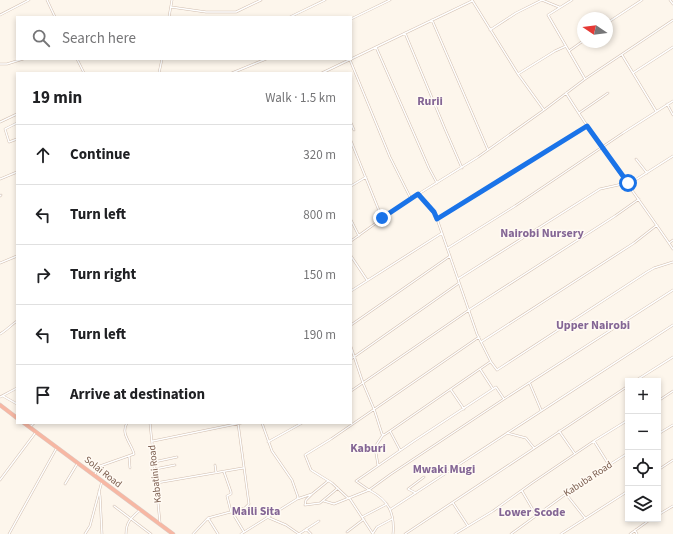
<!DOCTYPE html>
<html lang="en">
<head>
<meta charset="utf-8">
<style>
	:root { --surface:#fff; --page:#f2f2f2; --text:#202124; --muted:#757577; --line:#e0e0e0 }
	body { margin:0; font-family:"Source Sans 3",sans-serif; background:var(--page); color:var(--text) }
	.controls { position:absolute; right:12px; bottom:12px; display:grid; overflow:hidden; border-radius:0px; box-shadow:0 2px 6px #0003 }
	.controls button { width:36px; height:36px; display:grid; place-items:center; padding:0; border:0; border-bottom:1px solid var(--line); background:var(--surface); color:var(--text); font:20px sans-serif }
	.compass { position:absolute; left:577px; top:12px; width:36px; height:36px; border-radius:50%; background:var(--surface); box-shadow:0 2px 6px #0003; rotate:283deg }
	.stop { position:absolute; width:12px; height:12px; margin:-9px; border:3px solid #1a73e8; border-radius:50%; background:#fff }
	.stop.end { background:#1a73e8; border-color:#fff; box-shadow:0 1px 4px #0008 }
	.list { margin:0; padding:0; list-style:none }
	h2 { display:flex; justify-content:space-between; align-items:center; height:52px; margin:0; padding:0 16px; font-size:17px }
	h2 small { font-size:13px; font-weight:400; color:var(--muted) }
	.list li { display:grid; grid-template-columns:26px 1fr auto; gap:12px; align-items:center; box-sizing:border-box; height:60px; padding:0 16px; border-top:1px solid var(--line) }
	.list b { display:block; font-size:15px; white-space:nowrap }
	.list em { font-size:13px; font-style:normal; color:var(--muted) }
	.icon { flex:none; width:22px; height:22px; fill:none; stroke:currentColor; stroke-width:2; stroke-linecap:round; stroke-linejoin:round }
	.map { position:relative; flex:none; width:673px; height:534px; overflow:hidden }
	.search { position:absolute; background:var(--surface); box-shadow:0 2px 6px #0003; left:16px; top:16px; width:336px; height:44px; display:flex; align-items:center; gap:10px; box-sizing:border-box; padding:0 14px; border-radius:0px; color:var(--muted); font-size:15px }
	.panel { position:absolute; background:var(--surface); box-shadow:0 2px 6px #0003; left:16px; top:72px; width:336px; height:352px; border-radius:0px }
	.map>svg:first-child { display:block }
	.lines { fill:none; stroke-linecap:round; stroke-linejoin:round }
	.street-casing { stroke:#d1beb0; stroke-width:2.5 }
	.highway-casing { stroke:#dad1cd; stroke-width:4.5 }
	.street { stroke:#fff; stroke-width:1.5 }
	.highway { stroke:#f7b7a3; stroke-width:3.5 }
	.route { stroke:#1a73e8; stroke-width:5 }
	.labels { text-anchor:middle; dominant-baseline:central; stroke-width:3; stroke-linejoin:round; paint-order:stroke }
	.street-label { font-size:10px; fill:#7a5c4d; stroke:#fffaf3 }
	.quarter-label { font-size:12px; font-weight:bold; fill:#846695; stroke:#fffaf3 }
</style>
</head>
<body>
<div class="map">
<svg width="673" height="534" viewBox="0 0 673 534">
	<rect width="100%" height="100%" fill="#fdf6ec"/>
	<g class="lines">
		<defs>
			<path id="street" d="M 47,0 L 55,17
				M 472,0 L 518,74 L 544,110 L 585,79 L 673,20
				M 542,0 L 559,7
				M 572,0 L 548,15 L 585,79
				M 670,0 L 673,4
				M 171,7 L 206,12 L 236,12 L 261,0
				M 0,15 L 29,0
				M 169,17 L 172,0
				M 290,17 L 325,0
				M 351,19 L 390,0
				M 432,20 L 488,150
				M 607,23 L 642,0
				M 490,30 L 516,13 L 542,0
				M 405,33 L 445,129 L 462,168
				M 376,47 L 429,168 L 437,183
				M 569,51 L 583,41
				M 622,55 L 656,111
				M 77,59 L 84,73
				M 350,60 L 390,157 L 411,199
				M 0,64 L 7,64 L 23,59
				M 159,73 L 162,59
				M 232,73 L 266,59
				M 322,73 L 472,1
				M 633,73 L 673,47
				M 518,74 L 555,51 L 566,46
				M 566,93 C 599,147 638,197 673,249
				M 667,104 L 673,115
				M 579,113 L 608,93
				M 0,122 L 17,114
				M 17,123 L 5,129 L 9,142 L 17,139
				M 351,123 L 354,130
				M 351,141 L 382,218
				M 636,159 L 647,173
				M 0,179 L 17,172
				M 629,184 L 673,156
				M 351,186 L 366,177
				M 418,194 L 436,216 L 477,334 L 491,362 L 497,370 L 647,272 L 654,268 L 673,262
				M 0,196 L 1,195
				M 437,219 L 587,126
				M 351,220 L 359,236
				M 351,241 L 404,203 L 478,157 L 544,110
				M 669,243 L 673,240
				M 448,248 L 515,206 L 623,133 L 673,101
				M 351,256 L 367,280
				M 0,263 L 17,256
				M 458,279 L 600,189 L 627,183
				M 351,291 L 442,233
				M 351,325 L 450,256
				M 0,334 C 7,330 11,325 17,321
				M 481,342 L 634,243 L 657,225
				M 351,347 L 363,383 L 374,409 L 382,434 L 384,435 L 390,431 L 400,450
				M 351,359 L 459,283
				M 480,369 L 493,389
				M 635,381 L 673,357
				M 530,384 L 541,410
				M 451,390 L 464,409
				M 351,391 L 469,310 L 615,216 L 639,199
				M 3,396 L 17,404
				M 0,397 L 17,388
				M 504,399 L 496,387 L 414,441 L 356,481 L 369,490 L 391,474 L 504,399 L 673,290
				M 658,401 L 673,391
				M 150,423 L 160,523
				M 30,427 L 34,423
				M 390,431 L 490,362
				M 559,431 L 575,454
				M 507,433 L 526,438 L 534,448
				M 658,434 L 673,425
				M 153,441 L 241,423
				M 594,441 L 609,465
				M 268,442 L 302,423
				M 129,456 L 130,468
				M 154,462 L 177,457
				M 215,465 L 216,472
				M 378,465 L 375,447 L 383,435
				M 155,469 L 175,465
				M 658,470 L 673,460
				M 224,472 L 231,492 L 231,494 L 227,496 L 231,512
				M 95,474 L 100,466 L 134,454 C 132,444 120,434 127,423
				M 0,480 L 36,432
				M 156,483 L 243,468
				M 65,484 L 77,464
				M 99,491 L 100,496 L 102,534
				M 522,491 L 536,515
				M 416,493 L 408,489 L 424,477
				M 312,494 L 306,500 L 305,505 L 320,503 L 338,488
				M 566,494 L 585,518
				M 348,498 L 332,483 L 311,470 L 305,455 L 331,439 L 479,337
				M 297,499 L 312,494 L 328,481
				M 350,499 L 373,534
				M 324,501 L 334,504 L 369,490 C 388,500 395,512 393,534
				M 453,503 L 468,526
				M 114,506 L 151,534
				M 391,509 L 673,325
				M 232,512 L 244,532
				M 658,515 L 673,506
				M 267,517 L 286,525 L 299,534 L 319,521
				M 362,517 L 387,504
				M 208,518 L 218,534
				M 306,529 L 311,534
				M 635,530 L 637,534
				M 347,532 L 364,519
				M 373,533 L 377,527 L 392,519
				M 9,534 L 56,449
				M 85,534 L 90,526 L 102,481
				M 126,534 C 126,522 131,518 140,510
				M 193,534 L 208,518 L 245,508 L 249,504 L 238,423
				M 241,534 L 297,499 L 298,497 L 292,480 L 272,451 L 262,423
				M 405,534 L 628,386
				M 455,534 L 493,511 L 532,483 L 594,441 L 628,420
				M 511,534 L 581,483 L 628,453
				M 561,534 L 628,491
				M 630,534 L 651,519"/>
			<path id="highway" d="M 0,405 L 17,418
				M 24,423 L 173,534"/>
		</defs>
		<!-- street casing -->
		<use href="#street" class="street-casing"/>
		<!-- highway casing -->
		<use href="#highway" class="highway-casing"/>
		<!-- street -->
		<use href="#street" class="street"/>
		<!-- highway -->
		<use href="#highway" class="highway"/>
	</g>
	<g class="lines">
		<!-- route -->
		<path class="route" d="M 382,218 L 418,194 L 434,212 L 437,219 L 587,126 L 628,183"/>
	</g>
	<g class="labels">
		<!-- street labels -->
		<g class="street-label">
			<text transform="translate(103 472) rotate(38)">Solai Road</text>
			<text transform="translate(155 474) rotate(-96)">Kabatini Road</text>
			<text transform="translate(588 479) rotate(-33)">Kabuba Road</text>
		</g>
		<!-- quarter labels -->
		<g class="quarter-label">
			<text x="430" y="101">Rurii</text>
			<text x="542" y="233">Nairobi Nursery</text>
			<text x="593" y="325">Upper Nairobi</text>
			<text x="368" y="448">Kaburi</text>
			<text x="444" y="469">Mwaki Mugi</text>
			<text x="256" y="511">Maili Sita</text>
			<text x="532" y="512">Lower Scode</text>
		</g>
	</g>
</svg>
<div class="controls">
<button>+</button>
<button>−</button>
<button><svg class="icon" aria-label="locate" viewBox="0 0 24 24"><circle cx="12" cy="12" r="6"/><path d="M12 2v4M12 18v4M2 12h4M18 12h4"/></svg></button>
<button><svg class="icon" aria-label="layers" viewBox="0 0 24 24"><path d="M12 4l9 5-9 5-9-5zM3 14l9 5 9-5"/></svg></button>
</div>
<svg class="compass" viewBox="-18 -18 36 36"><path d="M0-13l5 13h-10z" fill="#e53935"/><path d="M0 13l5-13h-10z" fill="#757577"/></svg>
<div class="stop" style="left:628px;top:183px"></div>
<div class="stop end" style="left:382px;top:218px"></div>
<div class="search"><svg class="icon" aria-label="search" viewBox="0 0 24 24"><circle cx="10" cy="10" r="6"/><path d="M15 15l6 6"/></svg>Search here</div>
<section class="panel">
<h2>19 min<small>Walk · 1.5 km</small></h2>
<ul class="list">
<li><svg class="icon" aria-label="ahead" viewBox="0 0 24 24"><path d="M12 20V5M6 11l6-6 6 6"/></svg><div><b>Continue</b></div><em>320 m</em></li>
<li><svg class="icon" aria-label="left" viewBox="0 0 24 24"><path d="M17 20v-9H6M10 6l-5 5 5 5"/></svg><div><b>Turn left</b></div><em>800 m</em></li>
<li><svg class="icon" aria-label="right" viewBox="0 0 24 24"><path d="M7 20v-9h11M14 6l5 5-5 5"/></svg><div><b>Turn right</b></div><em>150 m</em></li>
<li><svg class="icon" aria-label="left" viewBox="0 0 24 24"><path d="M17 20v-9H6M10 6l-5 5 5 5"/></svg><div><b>Turn left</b></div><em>190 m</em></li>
<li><svg class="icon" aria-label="arrive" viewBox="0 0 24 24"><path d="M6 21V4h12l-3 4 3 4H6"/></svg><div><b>Arrive at destination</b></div></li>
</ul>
</section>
</div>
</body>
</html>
